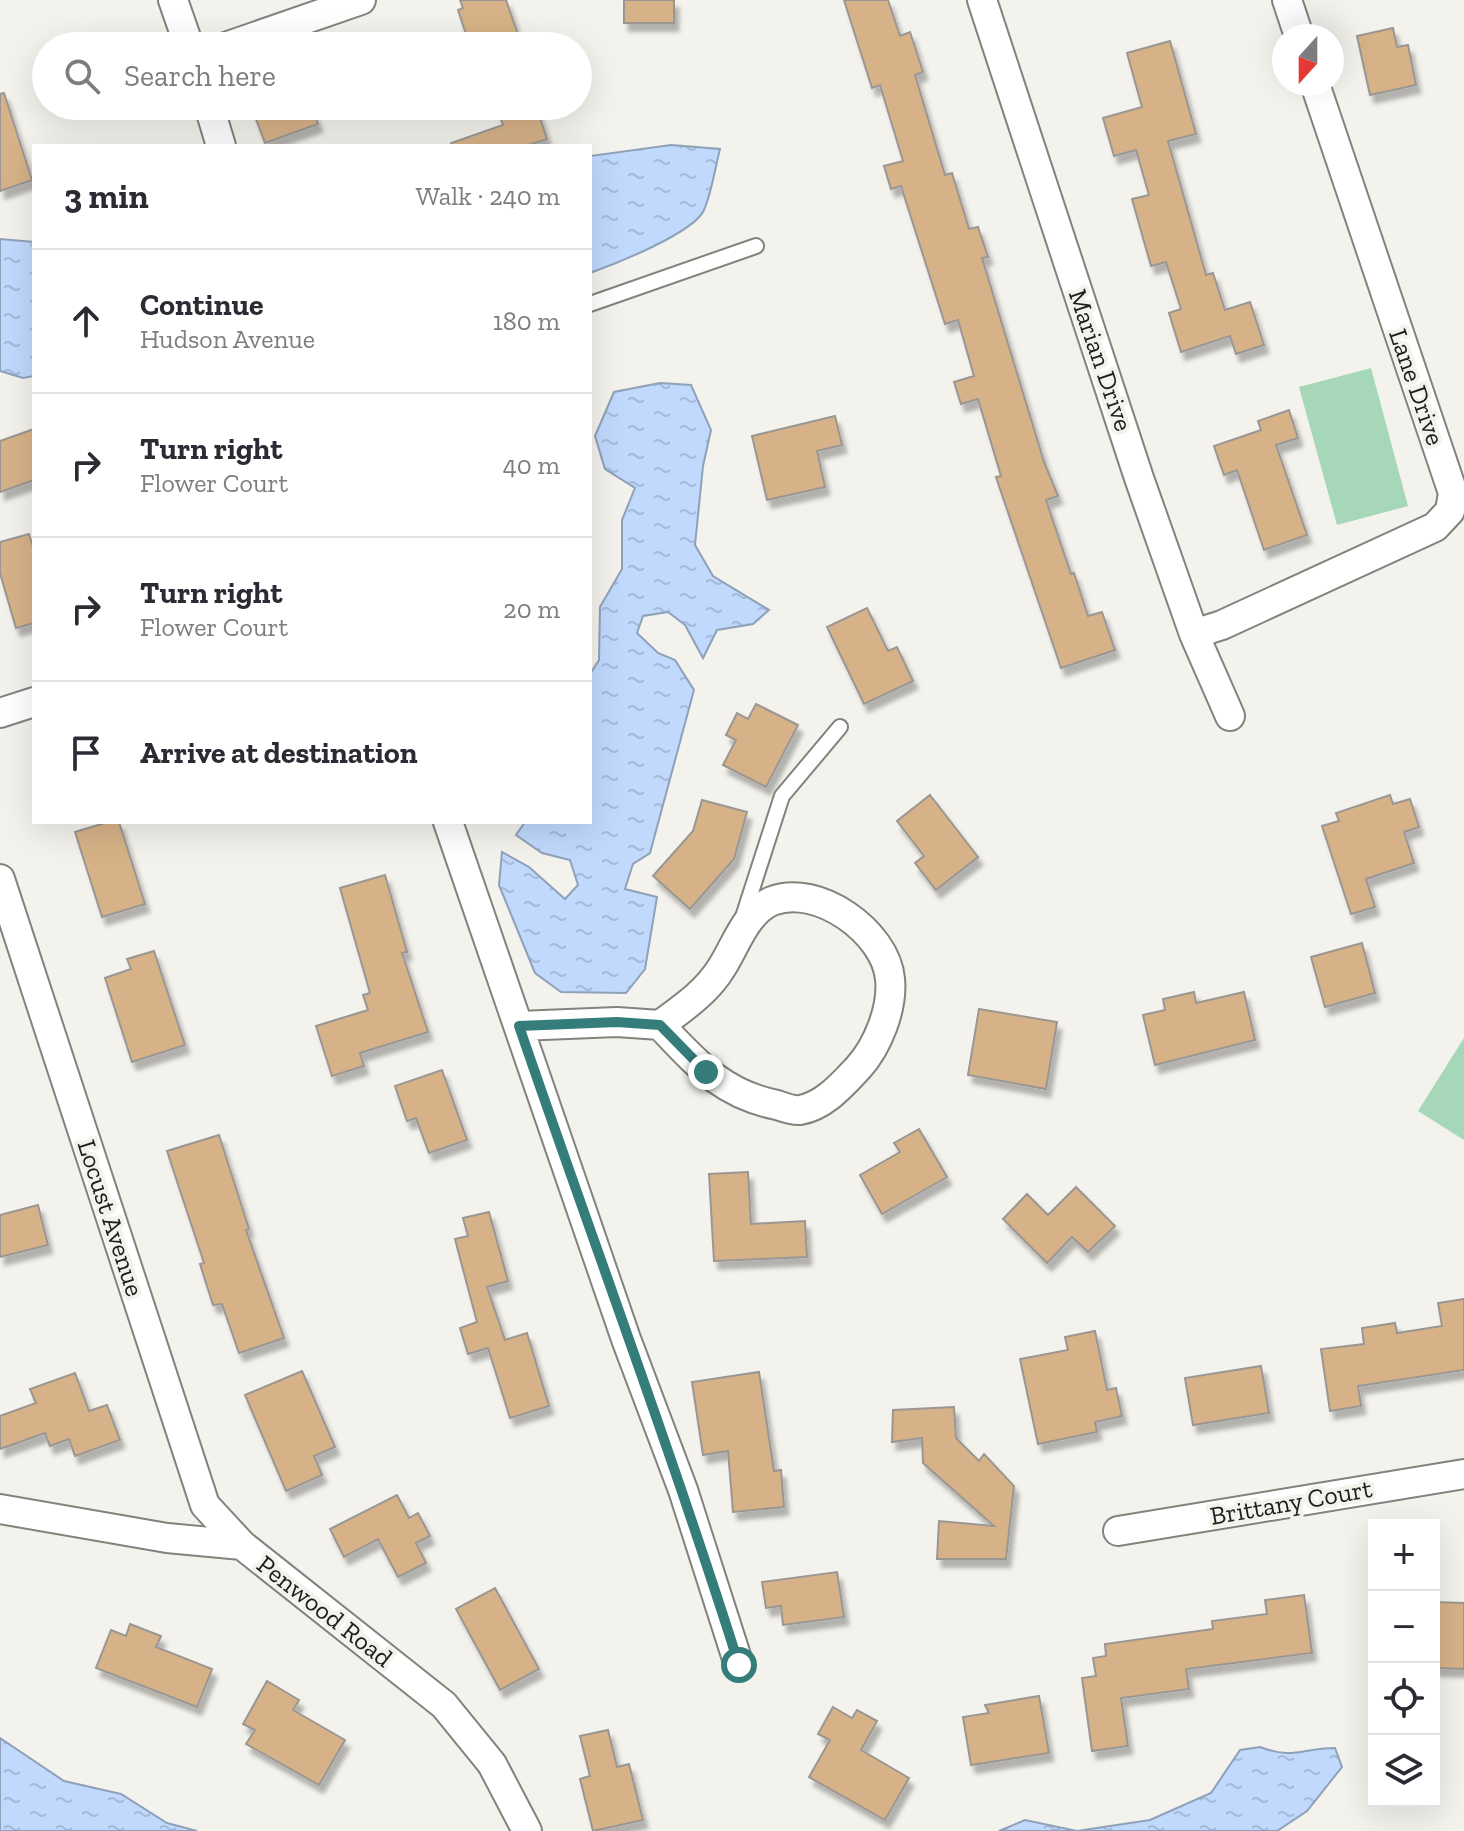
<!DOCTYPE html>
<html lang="en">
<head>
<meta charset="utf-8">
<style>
	:root { --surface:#fff; --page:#f2f2f3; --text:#2b2b33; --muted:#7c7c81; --line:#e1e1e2 }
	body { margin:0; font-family:"Zilla Slab",serif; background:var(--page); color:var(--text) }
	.controls { position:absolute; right:24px; bottom:24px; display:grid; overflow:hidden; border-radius:0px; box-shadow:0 8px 32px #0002 }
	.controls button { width:72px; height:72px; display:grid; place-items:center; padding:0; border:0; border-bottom:2px solid var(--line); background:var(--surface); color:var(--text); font:40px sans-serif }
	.compass { position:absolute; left:1272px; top:24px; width:72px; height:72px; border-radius:50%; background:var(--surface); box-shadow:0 8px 32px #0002; rotate:201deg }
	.stop { position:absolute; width:24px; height:24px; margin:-18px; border:6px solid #347d7a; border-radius:50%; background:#fff }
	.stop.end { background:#347d7a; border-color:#fff; box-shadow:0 2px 8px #0008 }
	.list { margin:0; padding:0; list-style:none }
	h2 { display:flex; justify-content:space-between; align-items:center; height:104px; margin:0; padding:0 32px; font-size:34px }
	h2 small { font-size:26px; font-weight:400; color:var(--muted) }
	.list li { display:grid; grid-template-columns:52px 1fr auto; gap:24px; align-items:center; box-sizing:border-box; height:144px; padding:0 32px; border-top:2px solid var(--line) }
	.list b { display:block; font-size:30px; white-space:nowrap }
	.list p { margin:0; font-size:26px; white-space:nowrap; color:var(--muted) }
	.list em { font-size:26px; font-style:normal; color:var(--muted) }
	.icon { flex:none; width:44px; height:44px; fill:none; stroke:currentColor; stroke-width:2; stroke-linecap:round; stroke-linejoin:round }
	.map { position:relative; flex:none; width:1464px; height:1831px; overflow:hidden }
	.search { position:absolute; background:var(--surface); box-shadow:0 8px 32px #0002; left:32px; top:32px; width:560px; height:88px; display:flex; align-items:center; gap:20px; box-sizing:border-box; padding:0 28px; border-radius:44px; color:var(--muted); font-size:30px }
	.panel { position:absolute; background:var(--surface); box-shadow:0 8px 32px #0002; left:32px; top:144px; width:560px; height:680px; border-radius:0px }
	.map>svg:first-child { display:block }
	.green { fill:#a5d7b8 }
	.water { fill:url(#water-ripples); stroke:#8fa1b9; stroke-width:2 }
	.building { fill:#d7b288; stroke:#9a9793; stroke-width:2; filter:url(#shadow) }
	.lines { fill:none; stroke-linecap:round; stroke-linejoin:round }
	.lane-casing { stroke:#83827d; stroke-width:18 }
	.street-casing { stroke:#83827d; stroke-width:32 }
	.lane { stroke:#fff; stroke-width:14 }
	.street { stroke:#fff; stroke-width:28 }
	.route { stroke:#347d7a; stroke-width:10 }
	.labels { text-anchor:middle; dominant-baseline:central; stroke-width:8; stroke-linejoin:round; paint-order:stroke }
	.street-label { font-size:26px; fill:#1d1d1b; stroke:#f3f2ec }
</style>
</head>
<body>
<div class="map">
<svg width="1464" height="1831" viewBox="0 0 1464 1831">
	<defs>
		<pattern id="water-ripples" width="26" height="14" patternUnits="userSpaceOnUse" patternTransform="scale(2)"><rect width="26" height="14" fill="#c0d9fd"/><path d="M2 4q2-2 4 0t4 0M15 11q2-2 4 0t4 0" fill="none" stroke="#a5bad8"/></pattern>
		<filter id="shadow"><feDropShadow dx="4.5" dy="8" stdDeviation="2" flood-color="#0004"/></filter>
	</defs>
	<rect width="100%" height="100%" fill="#f3f2ec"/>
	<!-- green -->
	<path class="green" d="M 1371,368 L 1408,506 L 1337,525 L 1299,387 Z
		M 1464,1038 L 1464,1140 L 1418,1111 Z"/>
	<!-- water -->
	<path class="water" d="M 671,145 L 720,149 C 715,168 712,191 704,210 C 694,233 615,264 590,273 L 590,156 Z
		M 0,239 L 34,242 L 34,376 L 23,378 L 0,371 Z
		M 660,383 L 691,385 L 711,430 L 703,466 L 695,545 L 713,576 L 769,610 L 753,624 L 717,630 L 703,658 L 685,625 L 668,612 L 643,616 L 637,633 L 658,653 L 675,660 L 694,690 L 650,853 L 633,864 L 625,889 L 657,897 L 645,969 L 626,993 L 561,992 L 535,973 L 499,885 L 502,852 L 529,867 L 565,899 L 578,885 L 570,860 L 542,853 L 516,835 L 525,822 L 590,822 L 590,674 L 599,660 L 600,607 L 622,569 L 622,520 L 635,488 L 605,469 L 595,436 L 614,392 Z
		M 0,1738 L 64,1781 L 121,1794 L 167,1823 L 197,1831 L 0,1831 Z
		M 1260,1747 C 1294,1760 1301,1748 1335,1748 L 1342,1767 L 1307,1811 L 1277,1831 L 999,1831 L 1025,1820 L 1077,1831 L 1150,1820 L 1211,1793 L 1240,1750 Z"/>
	<!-- building -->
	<path class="building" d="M 460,0 L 506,0 L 522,46 L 470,46 L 458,10 L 463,8 Z
		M 624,0 L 674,0 L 674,23 L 624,23 Z
		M 844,0 L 888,0 L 900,36 L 910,32 L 923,72 L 915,75 L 945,175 L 952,173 L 969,229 L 978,227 L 988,257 L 982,258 L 1044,462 L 1058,496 L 1046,500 L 1071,574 L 1074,573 L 1088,616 L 1102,612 L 1115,650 L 1061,668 L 996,477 L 1001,476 L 978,399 L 961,404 L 954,382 L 974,376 L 958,320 L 945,324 L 901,186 L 891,189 L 884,166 L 903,161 L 880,85 L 872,88 Z
		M 1393,28 L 1397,47 L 1408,45 L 1416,85 L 1370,95 L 1357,36 Z
		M 1170,41 L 1196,134 L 1168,141 L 1206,275 L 1213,273 L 1225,310 L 1250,302 L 1264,345 L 1236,354 L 1230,336 L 1181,352 L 1169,313 L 1181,309 L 1166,262 L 1151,266 L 1132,199 L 1149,195 L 1136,150 L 1114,156 L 1103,118 L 1142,107 L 1127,53 Z
		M 4,93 L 32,180 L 0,191 L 0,94 Z
		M 251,106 L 311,106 L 318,124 L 265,143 Z
		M 496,106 L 536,106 L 547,139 L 526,146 L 452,146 L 451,143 L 503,125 Z
		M 1289,410 L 1298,438 L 1276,445 L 1307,535 L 1264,550 L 1237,470 L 1224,475 L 1214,446 L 1261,430 L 1258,421 Z
		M 835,416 L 842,445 L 817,451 L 825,487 L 767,500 L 752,436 Z
		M 34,429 L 34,480 L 0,492 L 0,441 Z
		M 29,534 L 34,550 L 34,623 L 16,628 L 0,573 L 0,542 Z
		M 867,608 L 888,651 L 897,647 L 913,681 L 864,704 L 827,627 Z
		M 756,704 L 798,725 L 766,787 L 723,765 L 736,740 L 726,735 L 737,713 L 748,719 Z
		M 930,795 L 978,857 L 936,890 L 915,863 L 924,856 L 897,821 Z
		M 1390,795 L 1393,804 L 1410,799 L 1419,827 L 1404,832 L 1414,863 L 1366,879 L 1375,907 L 1351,914 L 1322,826 L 1339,821 L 1336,813 Z
		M 702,800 L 747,812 L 734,859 L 690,909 L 653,876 L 693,831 Z
		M 108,822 L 119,822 L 145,904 L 102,917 L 75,832 Z
		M 385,875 L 407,952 L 402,953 L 428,1032 L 360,1053 L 364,1066 L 332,1076 L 316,1026 L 368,1010 L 363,995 L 370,993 L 340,888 Z
		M 1362,943 L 1375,993 L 1325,1007 L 1311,957 Z
		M 154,951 L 185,1045 L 132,1062 L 105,978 L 131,969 L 127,959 Z
		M 1194,992 L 1196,1003 L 1244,992 L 1255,1040 L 1155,1065 L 1143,1015 L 1165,1010 L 1163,999 Z
		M 979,1009 L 1057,1022 L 1046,1089 L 968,1075 Z
		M 442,1070 L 467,1140 L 429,1153 L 416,1118 L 407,1121 L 395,1086 Z
		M 919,1129 L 947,1177 L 882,1214 L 860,1175 L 900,1152 L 894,1143 Z
		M 219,1135 L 249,1229 L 246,1230 L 284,1338 L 239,1353 L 222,1304 L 213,1305 L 200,1264 L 204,1263 L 167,1151 Z
		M 748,1172 L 751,1224 L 805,1221 L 807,1257 L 714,1261 L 709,1174 Z
		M 1076,1187 L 1115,1226 L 1088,1252 L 1072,1237 L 1047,1263 L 1003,1219 L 1027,1194 L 1048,1215 Z
		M 38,1205 L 48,1245 L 0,1257 L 0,1215 Z
		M 489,1212 L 508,1281 L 487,1287 L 505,1340 L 527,1333 L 549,1406 L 510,1418 L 488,1348 L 468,1354 L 460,1328 L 477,1322 L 455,1239 L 468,1236 L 463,1218 Z
		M 1464,1299 L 1464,1370 L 1358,1386 L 1361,1406 L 1330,1411 L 1321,1349 L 1364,1344 L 1362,1328 L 1395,1323 L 1397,1333 L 1442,1326 L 1438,1303 Z
		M 1095,1331 L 1107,1390 L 1116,1388 L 1122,1416 L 1095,1422 L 1097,1432 L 1038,1444 L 1020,1359 L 1068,1350 L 1065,1337 Z
		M 1261,1366 L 1269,1413 L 1193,1425 L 1185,1378 Z
		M 302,1371 L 335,1447 L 314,1456 L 322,1475 L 286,1491 L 245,1395 Z
		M 759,1372 L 774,1471 L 781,1470 L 784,1507 L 733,1512 L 728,1451 L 703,1455 L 692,1382 Z
		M 75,1373 L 89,1411 L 107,1405 L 120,1440 L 75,1456 L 69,1439 L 50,1446 L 45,1433 L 0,1449 L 0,1416 L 36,1403 L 30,1389 Z
		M 954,1407 L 956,1438 L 979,1461 L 984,1454 L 1014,1486 L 1006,1559 L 937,1559 L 939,1521 L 994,1526 L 923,1463 L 922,1438 L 892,1442 L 893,1410 Z
		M 397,1495 L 409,1518 L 418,1513 L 430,1536 L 416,1543 L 426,1563 L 398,1577 L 378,1539 L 344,1557 L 330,1529 Z
		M 837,1572 L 844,1617 L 783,1625 L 781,1606 L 766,1608 L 762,1582 Z
		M 495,1588 L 539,1669 L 500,1690 L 456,1609 Z
		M 1304,1595 L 1312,1653 L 1186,1669 L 1189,1689 L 1121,1698 L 1128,1746 L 1092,1751 L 1082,1678 L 1096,1676 L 1093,1658 L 1106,1656 L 1105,1644 L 1213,1629 L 1212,1621 L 1267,1614 L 1265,1600 Z
		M 1434,1602 L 1464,1603 L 1464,1669 L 1434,1668 Z
		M 130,1624 L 161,1636 L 156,1647 L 212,1669 L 197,1707 L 96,1668 L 111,1630 L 126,1636 Z
		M 267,1681 L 299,1700 L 293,1710 L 345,1740 L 319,1785 L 246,1744 L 255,1730 L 243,1724 Z
		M 1039,1696 L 1049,1753 L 971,1765 L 963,1717 L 989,1713 L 985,1705 Z
		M 833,1707 L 852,1718 L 857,1710 L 877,1721 L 861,1750 L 909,1778 L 885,1820 L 809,1777 L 830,1740 L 818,1734 Z
		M 608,1730 L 617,1767 L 629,1764 L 643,1820 L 593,1831 L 580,1779 L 590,1776 L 580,1736 Z"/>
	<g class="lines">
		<defs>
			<path id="lane" d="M 590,304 L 756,246
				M 743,917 L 782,796 L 840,727"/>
			<path id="street" d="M 173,0 L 189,46
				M 982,0 L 1139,478 L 1194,634 L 1230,716
				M 1287,0 L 1299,36
				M 228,46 L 361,0
				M 209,106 L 221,146
				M 1194,634 L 1222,625 L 1435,527 L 1450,511 L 1453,493 L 1315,84
				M 0,713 L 34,702
				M 448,822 L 626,1339 L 683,1490 L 739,1665
				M 0,879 L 205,1505 L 242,1545
				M 519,1026 L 617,1022 L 660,1025 C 697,1064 722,1094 777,1105 C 783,1107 794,1111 800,1110 C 824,1106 843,1084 858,1068 C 878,1046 893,1008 890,979 C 886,932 817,883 772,901 C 746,912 736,945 722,967 C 707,992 683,1008 660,1025
				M 0,1509 L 167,1538 L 242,1545 L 444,1705 L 492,1764 L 527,1831
				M 1118,1531 L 1464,1474"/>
		</defs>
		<!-- lane casing -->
		<use href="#lane" class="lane-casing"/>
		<!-- street casing -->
		<use href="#street" class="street-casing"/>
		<!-- lane -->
		<use href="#lane" class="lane"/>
		<!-- street -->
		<use href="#street" class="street"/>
	</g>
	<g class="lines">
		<!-- route -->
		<path class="route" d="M 706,1072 L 660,1025 L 617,1022 L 519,1026 C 592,1239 671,1450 739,1665"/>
	</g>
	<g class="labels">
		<!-- street labels -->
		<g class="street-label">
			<text transform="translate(1101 360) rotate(71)">Marian Drive</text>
			<text transform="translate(1417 387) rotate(71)">Lane Drive</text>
			<text transform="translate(111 1218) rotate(72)">Locust Avenue</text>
			<text transform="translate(1291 1502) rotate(-10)">Brittany Court</text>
			<text transform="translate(325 1611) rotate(38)">Penwood Road</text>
		</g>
	</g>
</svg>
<div class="controls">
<button>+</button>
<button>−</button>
<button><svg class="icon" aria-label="locate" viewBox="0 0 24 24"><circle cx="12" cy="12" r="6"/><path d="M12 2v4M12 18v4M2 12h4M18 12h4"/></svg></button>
<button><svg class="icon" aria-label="layers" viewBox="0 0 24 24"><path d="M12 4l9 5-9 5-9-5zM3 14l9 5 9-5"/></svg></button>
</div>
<svg class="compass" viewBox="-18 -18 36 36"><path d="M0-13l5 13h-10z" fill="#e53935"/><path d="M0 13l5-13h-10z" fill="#7c7c81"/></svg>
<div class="stop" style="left:739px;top:1665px"></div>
<div class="stop end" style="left:706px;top:1072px"></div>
<div class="search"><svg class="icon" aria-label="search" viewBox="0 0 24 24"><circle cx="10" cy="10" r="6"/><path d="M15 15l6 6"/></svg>Search here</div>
<section class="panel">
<h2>3 min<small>Walk · 240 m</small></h2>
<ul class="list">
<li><svg class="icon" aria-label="ahead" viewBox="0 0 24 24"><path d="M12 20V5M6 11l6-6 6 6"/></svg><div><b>Continue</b><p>Hudson Avenue</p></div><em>180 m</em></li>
<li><svg class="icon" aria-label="right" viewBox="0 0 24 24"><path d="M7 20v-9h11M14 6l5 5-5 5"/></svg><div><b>Turn right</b><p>Flower Court</p></div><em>40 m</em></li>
<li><svg class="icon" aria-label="right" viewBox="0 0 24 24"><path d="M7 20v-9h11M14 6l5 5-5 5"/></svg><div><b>Turn right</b><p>Flower Court</p></div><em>20 m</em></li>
<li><svg class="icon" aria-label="arrive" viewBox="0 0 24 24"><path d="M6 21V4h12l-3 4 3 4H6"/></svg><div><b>Arrive at destination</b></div></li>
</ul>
</section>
</div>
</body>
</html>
